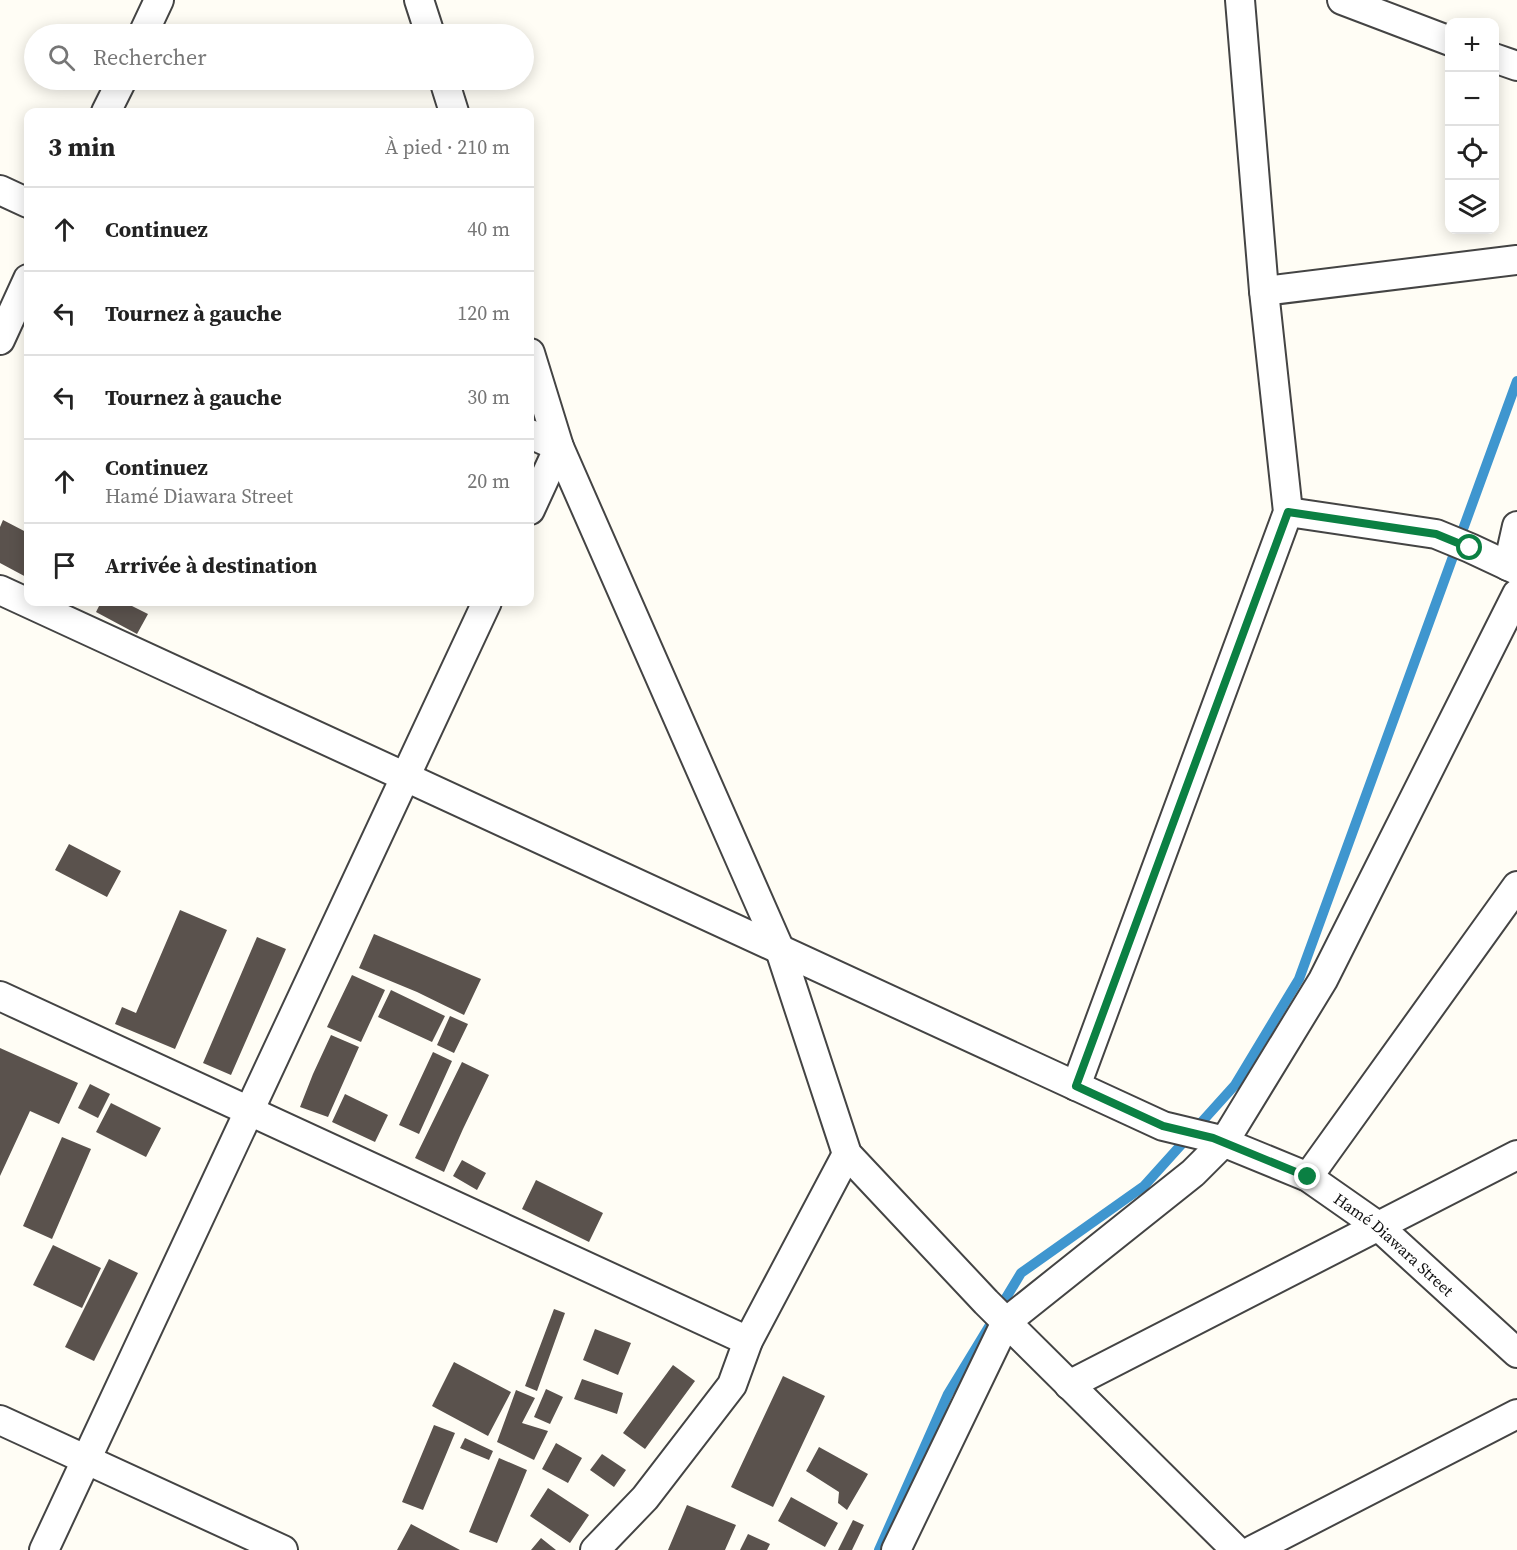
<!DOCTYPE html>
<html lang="fr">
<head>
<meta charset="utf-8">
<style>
	:root { --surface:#fff; --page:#f6f6f6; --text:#222; --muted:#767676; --line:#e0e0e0 }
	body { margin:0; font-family:"Source Serif 4",serif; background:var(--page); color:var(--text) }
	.controls { position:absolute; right:18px; top:18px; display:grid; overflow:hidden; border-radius:12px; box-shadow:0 3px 15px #0003 }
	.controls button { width:54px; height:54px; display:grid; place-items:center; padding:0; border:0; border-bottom:2px solid var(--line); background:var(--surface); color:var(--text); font:30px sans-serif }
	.stop { position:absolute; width:18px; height:18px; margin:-14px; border:4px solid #0b8043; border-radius:50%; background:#fff }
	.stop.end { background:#0b8043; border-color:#fff; box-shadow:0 2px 6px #0008 }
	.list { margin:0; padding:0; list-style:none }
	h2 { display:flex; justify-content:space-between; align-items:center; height:78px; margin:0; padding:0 24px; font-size:26px }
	h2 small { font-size:20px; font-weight:400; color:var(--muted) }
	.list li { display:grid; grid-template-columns:39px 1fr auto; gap:18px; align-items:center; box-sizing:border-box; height:84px; padding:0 24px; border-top:2px solid var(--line) }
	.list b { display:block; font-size:22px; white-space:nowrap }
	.list p { margin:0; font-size:20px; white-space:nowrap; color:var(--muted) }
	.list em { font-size:20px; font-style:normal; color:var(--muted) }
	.icon { flex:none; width:33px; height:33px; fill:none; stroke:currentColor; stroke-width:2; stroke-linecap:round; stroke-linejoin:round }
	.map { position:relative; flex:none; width:1517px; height:1550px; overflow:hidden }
	.search { position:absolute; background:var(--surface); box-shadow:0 3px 15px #0003; left:24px; top:24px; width:510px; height:66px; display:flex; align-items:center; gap:15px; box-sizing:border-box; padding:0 21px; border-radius:33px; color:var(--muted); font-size:22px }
	.panel { position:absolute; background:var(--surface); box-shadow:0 3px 15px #0003; left:24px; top:108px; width:510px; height:498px; border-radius:12px }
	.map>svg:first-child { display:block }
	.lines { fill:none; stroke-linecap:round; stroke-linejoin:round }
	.stream { stroke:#3f96cf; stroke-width:10 }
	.building { fill:#5a524d }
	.minor-casing { stroke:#444; stroke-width:32 }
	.minor { stroke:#fff; stroke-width:28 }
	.route { stroke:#0b8043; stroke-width:8 }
	.labels { text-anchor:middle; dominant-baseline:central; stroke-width:6; stroke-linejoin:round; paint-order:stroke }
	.street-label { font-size:16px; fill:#111; stroke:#fff }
</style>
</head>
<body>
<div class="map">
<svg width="1517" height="1550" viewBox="0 0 1517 1550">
	<rect width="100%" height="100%" fill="#fffdf5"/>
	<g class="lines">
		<!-- stream -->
		<path class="stream" d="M 998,1311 L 1021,1273 L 1144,1186 L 1235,1085 L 1299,979 L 1517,381
			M 879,1550 L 948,1394 L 990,1325"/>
	</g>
	<!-- building -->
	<path class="building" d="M 3,520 L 28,533 L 28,578 L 0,563 L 0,527 Z
		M 101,602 L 124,602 L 148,614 L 137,634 L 96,612 Z
		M 69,844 L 121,871 L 107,897 L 55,870 Z
		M 180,910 L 227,930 L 175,1049 L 115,1024 L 122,1007 L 136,1013 Z
		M 374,934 L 481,979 L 464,1015 L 417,992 L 359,968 Z
		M 257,937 L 286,949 L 231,1075 L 203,1063 Z
		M 352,975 L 385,990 L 361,1042 L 327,1027 Z
		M 391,990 L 445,1016 L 432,1042 L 378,1017 Z
		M 450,1016 L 468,1024 L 454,1053 L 437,1045 Z
		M 331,1035 L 359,1047 L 328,1117 L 300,1107 L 313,1074 Z
		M 0,1048 L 78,1083 L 59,1124 L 30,1111 L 0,1176 Z
		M 433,1052 L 452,1061 L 419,1134 L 399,1125 Z
		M 462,1062 L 489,1075 L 463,1129 L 444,1172 L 415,1158 Z
		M 90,1084 L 110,1094 L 98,1118 L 78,1108 Z
		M 345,1094 L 388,1115 L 375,1142 L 332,1122 Z
		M 111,1103 L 161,1128 L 146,1157 L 96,1132 Z
		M 62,1137 L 91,1149 L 52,1239 L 23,1226 Z
		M 462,1160 L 486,1173 L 477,1190 L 453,1176 Z
		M 536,1180 L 603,1213 L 589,1242 L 522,1209 Z
		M 53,1245 L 101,1268 L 82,1308 L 33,1285 Z
		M 109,1259 L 138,1273 L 94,1361 L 65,1347 Z
		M 554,1309 L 565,1313 L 537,1391 L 525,1386 Z
		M 595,1329 L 631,1343 L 618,1375 L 583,1360 Z
		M 454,1362 L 511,1392 L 488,1436 L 432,1406 Z
		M 673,1365 L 695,1381 L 645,1449 L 623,1433 Z
		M 783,1376 L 825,1396 L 773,1507 L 731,1487 Z
		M 582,1379 L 623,1393 L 617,1414 L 574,1399 Z
		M 546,1389 L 563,1397 L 550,1424 L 534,1417 Z
		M 516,1390 L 535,1398 L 522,1423 L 548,1431 L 534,1460 L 497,1442 Z
		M 434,1425 L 455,1433 L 423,1510 L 402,1502 Z
		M 465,1438 L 493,1451 L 489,1460 L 460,1448 Z
		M 556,1443 L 582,1458 L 568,1483 L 542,1469 Z
		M 819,1447 L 868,1474 L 847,1510 L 838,1503 L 839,1492 L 806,1471 Z
		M 602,1454 L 626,1470 L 614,1487 L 590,1470 Z
		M 499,1458 L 527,1470 L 497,1543 L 469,1532 Z
		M 548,1488 L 589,1515 L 570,1543 L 530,1516 Z
		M 791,1497 L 838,1523 L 825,1547 L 778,1521 Z
		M 687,1505 L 736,1525 L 725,1550 L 668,1550 Z
		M 853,1520 L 864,1525 L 852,1550 L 838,1550 Z
		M 411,1524 L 460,1550 L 397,1550 Z
		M 748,1534 L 770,1544 L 767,1550 L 740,1550 Z
		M 541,1538 L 556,1550 L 531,1550 Z"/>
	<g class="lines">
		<defs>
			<g id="minor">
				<path d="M 419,0 L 430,34"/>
				<path d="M 1342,0 L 1450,41"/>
				<path d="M 143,34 L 159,0"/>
				<path d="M 1494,58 L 1517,66"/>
				<path d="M 444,80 L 454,112"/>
				<path d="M 106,112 L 122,80"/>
				<path d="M 0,190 L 28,203"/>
				<path d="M 1264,291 L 1517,260"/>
				<path d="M 0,340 L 28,279"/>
				<path d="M 530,353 L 559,447 L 780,950 L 847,1154 L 986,1302 L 1236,1550"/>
				<path d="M 530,434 L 559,447 L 530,510"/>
				<path d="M 1288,512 L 1436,534 L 1470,548 L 1517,570"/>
				<path d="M 1508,566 L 1517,526"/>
				<path id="s1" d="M 0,590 L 1163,1126 L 1213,1138 L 1308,1177 L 1378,1226 L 1517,1353"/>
				<path d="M 0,996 L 748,1341"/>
				<path d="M 1076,1086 L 1288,512 L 1264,291 L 1240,0"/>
				<path d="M 1308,1177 L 1517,886"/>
				<path d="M 1069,1385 L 1517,1155"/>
				<path d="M 0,1420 L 283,1550"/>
				<path d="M 44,1550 L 487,602"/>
				<path d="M 595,1550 L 645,1498 L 732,1385 L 748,1341 L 847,1154"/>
				<path d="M 896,1550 L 1006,1322 L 1193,1173 L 1224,1142 L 1323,980 L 1517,594"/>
				<path d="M 1253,1550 L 1517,1414"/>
			</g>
		</defs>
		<!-- minor casing -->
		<use href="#minor" class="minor-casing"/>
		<!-- minor -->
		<use href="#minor" class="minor"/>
	</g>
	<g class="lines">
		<!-- route -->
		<path class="route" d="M 1308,1177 L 1213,1138 L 1163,1126 L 1076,1086 L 1288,512 L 1436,534 L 1470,548"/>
	</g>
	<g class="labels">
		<!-- street labels -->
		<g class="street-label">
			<text stroke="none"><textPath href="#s1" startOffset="1544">Hamé Diawara Street</textPath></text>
		</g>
	</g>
</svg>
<div class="controls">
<button>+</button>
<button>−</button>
<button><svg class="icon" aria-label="locate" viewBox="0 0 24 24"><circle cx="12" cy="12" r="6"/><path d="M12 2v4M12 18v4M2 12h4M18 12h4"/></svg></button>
<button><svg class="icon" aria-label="layers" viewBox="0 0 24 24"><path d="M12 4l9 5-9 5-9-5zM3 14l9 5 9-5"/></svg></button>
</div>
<div class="stop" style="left:1470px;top:548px"></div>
<div class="stop end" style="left:1308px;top:1177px"></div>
<div class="search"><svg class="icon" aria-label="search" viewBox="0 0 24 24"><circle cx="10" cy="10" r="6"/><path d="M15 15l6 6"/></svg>Rechercher</div>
<section class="panel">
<h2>3 min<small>À pied · 210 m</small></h2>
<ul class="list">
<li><svg class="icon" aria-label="ahead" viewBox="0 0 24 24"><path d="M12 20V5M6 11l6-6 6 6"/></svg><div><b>Continuez</b></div><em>40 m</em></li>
<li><svg class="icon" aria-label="left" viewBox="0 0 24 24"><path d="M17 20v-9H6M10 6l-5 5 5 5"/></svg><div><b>Tournez à gauche</b></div><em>120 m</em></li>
<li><svg class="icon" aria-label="left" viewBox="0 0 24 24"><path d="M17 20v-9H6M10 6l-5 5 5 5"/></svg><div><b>Tournez à gauche</b></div><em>30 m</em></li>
<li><svg class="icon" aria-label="ahead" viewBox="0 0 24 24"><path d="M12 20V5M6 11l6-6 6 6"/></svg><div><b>Continuez</b><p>Hamé Diawara Street</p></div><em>20 m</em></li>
<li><svg class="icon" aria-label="arrive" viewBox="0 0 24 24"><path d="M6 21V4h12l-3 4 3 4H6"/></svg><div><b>Arrivée à destination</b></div></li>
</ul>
</section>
</div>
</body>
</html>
